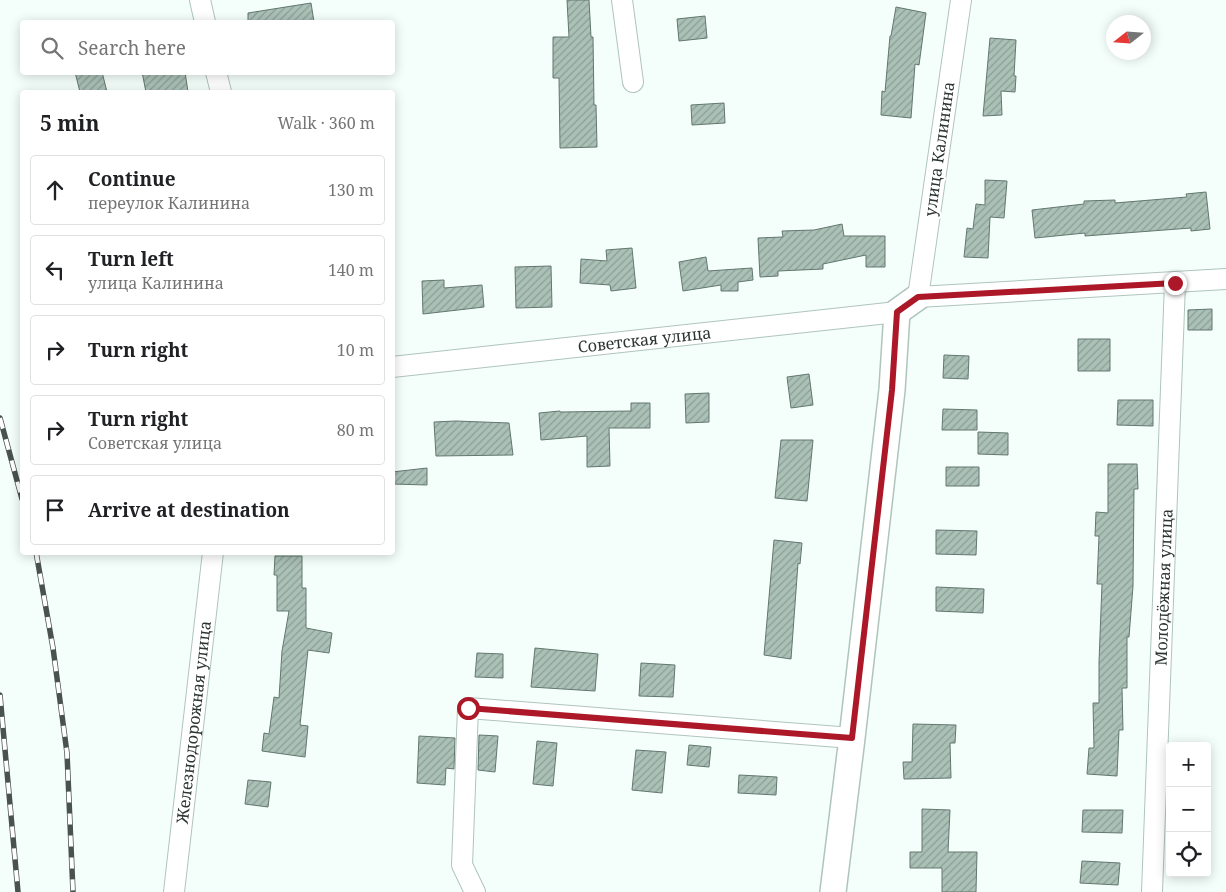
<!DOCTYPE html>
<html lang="en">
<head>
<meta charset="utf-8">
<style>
	:root { --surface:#fff; --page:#f2f2f2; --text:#202124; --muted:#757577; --line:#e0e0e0 }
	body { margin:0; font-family:"Noto Serif",serif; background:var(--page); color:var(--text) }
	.controls { position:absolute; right:15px; bottom:15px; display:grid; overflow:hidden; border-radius:5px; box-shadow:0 2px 12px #0003 }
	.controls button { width:45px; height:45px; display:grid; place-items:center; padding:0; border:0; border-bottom:1px solid var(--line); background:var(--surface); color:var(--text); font:25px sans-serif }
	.compass { position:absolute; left:1106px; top:15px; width:45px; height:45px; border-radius:50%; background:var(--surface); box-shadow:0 2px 12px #0003; rotate:253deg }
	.stop { position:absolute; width:15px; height:15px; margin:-11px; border:4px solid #ac1828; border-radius:50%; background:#fff }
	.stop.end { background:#ac1828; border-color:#fff; box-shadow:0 1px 5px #0008 }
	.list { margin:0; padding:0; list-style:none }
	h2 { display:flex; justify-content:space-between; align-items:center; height:65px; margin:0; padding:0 20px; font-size:21px }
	h2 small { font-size:16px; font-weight:400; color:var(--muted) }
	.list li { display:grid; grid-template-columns:32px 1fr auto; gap:15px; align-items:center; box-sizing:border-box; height:70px; margin:0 10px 10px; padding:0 10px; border:1px solid var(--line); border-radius:5px }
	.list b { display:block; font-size:19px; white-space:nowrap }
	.list p { margin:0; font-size:16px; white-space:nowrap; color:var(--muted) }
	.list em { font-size:16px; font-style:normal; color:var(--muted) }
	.icon { flex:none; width:28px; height:28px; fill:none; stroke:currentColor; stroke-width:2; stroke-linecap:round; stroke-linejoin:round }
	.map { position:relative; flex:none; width:1226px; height:892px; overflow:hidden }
	.search { position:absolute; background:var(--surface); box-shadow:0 2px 12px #0003; left:20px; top:20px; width:375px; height:55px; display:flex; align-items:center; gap:12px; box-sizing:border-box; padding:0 18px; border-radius:5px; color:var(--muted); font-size:19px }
	.panel { position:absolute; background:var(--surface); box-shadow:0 2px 12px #0003; left:20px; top:90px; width:375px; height:465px; border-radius:5px }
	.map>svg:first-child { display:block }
	.building { fill:url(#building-hatch); stroke:#62776f }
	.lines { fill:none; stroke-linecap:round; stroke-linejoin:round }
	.minor-casing { stroke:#afc5bc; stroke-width:22 }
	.tertiary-casing { stroke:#afc5bc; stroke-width:28 }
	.minor { stroke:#fff; stroke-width:20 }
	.tertiary { stroke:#fff; stroke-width:25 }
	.rail-casing { stroke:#49524e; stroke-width:5.5 }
	.rail { stroke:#fff; stroke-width:4; stroke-dasharray:11; stroke-linecap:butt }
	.route { stroke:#ac1828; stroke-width:6 }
	.labels { text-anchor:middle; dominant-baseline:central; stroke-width:4.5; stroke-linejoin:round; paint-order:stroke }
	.street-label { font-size:16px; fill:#2c3531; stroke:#fff }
</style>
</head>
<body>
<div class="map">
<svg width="1226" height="892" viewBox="0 0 1226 892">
	<defs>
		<pattern id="building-hatch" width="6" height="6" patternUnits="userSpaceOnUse" patternTransform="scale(1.25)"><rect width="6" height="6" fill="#abc1b8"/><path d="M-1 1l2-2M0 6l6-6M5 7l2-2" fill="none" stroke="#8b9e96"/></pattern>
	</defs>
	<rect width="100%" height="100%" fill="#f4fefa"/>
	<!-- building -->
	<path class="building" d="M 567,0 L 589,0 L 591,37 L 593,37 L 594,105 L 596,105 L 597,147 L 560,148 L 559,78 L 553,78 L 553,37 L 569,37 Z
		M 311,3 L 314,22 L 248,22 L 248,13 Z
		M 896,7 L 926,13 L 919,65 L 915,64 L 911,118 L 881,115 L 882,91 L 885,92 L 890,36 L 891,36 Z
		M 705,16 L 707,38 L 679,41 L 677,19 Z
		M 990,38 L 1016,40 L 1014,76 L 1016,76 L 1015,92 L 1001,91 L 1002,115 L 983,116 Z
		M 75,72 L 102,72 L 107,92 L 80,92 Z
		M 142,72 L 185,72 L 188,92 L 146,92 Z
		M 724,103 L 725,123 L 692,125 L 691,105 Z
		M 985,180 L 1007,181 L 1004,218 L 990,217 L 988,258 L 964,257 L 967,228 L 973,229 L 976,204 L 985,205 Z
		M 1206,192 L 1210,229 L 1191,231 L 1191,228 L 1085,236 L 1085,233 L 1035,238 L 1032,210 L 1084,204 L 1084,201 L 1115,200 L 1115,203 L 1187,197 L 1186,194 Z
		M 842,224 L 844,236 L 885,236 L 885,267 L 866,267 L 866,255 L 823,264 L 823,269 L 778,271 L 778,276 L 760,277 L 758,238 L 783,237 L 782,231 L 814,230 Z
		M 632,248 L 636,288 L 611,291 L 610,285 L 580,283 L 581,259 L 607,261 L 606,250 Z
		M 706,257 L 708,271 L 752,268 L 753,280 L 738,282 L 738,291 L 721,291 L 721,285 L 683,291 L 679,262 Z
		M 551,266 L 552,307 L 516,308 L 515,267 Z
		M 444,280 L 444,288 L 482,285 L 484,307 L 423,314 L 422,281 Z
		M 1212,309 L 1212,330 L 1188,330 L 1188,310 Z
		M 1078,339 L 1110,339 L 1110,371 L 1078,371 Z
		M 944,355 L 969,356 L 968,379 L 943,378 Z
		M 809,374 L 813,405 L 791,408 L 787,377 Z
		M 709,393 L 709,422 L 686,423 L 685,394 Z
		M 1118,400 L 1153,400 L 1153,426 L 1117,425 Z
		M 631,403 L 650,403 L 650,428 L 609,428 L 610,466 L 587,467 L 587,436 L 541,440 L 539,413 L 560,411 L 560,412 L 631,411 Z
		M 943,409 L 977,410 L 977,430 L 942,430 Z
		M 456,421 L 509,423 L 513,455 L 436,456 L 434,422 Z
		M 978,432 L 1008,433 L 1008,455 L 978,454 Z
		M 781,440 L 813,440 L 807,501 L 775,498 Z
		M 1108,464 L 1137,464 L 1138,489 L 1134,489 L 1133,586 L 1129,637 L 1127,637 L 1127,688 L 1122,688 L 1123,730 L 1119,730 L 1117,776 L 1087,774 L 1089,748 L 1094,748 L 1093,703 L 1099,703 L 1099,662 L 1102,584 L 1097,584 L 1099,536 L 1095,536 L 1096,512 L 1108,513 Z
		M 946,467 L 979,467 L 979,486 L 946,486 Z
		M 427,468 L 427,485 L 392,484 L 392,472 Z
		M 936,530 L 977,531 L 976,555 L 936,554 Z
		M 774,540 L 802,543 L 800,564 L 798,563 L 791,659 L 764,655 Z
		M 275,556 L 302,556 L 302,588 L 306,588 L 306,628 L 332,633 L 329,653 L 308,650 L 300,725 L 308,726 L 305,757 L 262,751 L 264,733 L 269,734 L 274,697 L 279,698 L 282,651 L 289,611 L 277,611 L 277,575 L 274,575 Z
		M 936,587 L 984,589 L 983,613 L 936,611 Z
		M 535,648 L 598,654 L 595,691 L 531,687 Z
		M 477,653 L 503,654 L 503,678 L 475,677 Z
		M 641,663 L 675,665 L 673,697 L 639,696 Z
		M 913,724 L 956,725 L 955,743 L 950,743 L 951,778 L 904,779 L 903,762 L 912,762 Z
		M 479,735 L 498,736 L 495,772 L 478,770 Z
		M 419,736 L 455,738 L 454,769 L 446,768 L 445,785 L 417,783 Z
		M 537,741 L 557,743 L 553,786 L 533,784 Z
		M 689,745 L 711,747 L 709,767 L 687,765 Z
		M 636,750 L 666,752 L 662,793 L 632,790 Z
		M 739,775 L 777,777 L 776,795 L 738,793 Z
		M 248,780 L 271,782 L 268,807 L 245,804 Z
		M 922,809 L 950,810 L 948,852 L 977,852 L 976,892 L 942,892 L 942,868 L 910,868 L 910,852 L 922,852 Z
		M 1083,810 L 1123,810 L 1122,833 L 1082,832 Z
		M 1082,861 L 1120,863 L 1118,885 L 1080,883 Z"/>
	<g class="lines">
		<defs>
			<g id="minor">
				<path d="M 200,0 L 205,22"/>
				<path d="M 622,0 L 633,82"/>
				<path d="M 961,0 L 918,297 L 1226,279"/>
				<path d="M 216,72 L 221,92"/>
				<path id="s1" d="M 392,367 L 897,312"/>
				<path id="s2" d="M 174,892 L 213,552"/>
				<path d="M 475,892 L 462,865 L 468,708 L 852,738"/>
				<path id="s3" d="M 1152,892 L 1175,283"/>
			</g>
			<path id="tertiary" d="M 833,892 L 852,738 L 892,390 L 897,312 L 918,297"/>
		</defs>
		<!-- minor casing -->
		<use href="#minor" class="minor-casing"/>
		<!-- tertiary casing -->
		<use href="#tertiary" class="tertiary-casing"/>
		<!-- minor -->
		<use href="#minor" class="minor"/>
		<!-- tertiary -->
		<use href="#tertiary" class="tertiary"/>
		<defs>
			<path id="rail" d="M 0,418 L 22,499
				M 36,552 L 53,648 L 67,753 L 73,892
				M 0,695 L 18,892"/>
		</defs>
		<!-- rail casing -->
		<use href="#rail" class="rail-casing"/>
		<!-- rail -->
		<use href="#rail" class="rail"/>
	</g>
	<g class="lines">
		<!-- route -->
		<path class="route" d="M 468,708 L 852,738 L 892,390 L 897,312 L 918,297 L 1175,283"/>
	</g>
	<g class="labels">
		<!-- street labels -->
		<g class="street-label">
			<text transform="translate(939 149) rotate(-82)">улица Калинина</text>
			<text stroke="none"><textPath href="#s1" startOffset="254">Советская улица</textPath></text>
			<text stroke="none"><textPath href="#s3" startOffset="305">Молодёжная улица</textPath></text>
			<text stroke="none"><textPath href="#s2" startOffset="171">Железнодорожная улица</textPath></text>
		</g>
	</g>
</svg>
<div class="controls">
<button>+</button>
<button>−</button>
<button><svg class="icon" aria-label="locate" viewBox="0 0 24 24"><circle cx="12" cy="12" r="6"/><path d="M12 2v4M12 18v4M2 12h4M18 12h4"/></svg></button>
</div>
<svg class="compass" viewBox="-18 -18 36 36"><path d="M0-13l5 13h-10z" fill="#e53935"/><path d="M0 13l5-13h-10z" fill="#757577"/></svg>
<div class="stop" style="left:468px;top:708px"></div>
<div class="stop end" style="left:1175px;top:283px"></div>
<div class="search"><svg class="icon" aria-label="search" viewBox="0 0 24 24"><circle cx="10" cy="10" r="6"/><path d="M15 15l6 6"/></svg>Search here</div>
<section class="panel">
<h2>5 min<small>Walk · 360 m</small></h2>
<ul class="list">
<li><svg class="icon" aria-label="ahead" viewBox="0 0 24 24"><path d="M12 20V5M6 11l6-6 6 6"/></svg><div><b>Continue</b><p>переулок Калинина</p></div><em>130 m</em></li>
<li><svg class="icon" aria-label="left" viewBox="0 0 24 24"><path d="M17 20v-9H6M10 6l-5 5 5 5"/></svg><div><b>Turn left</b><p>улица Калинина</p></div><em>140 m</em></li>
<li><svg class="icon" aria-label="right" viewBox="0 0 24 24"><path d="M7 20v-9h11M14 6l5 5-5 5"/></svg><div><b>Turn right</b></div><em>10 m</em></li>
<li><svg class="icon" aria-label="right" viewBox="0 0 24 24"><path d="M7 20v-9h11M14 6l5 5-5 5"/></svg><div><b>Turn right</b><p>Советская улица</p></div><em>80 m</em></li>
<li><svg class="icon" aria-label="arrive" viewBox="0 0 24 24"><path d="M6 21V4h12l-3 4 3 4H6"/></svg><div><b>Arrive at destination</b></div></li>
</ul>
</section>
</div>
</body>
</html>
